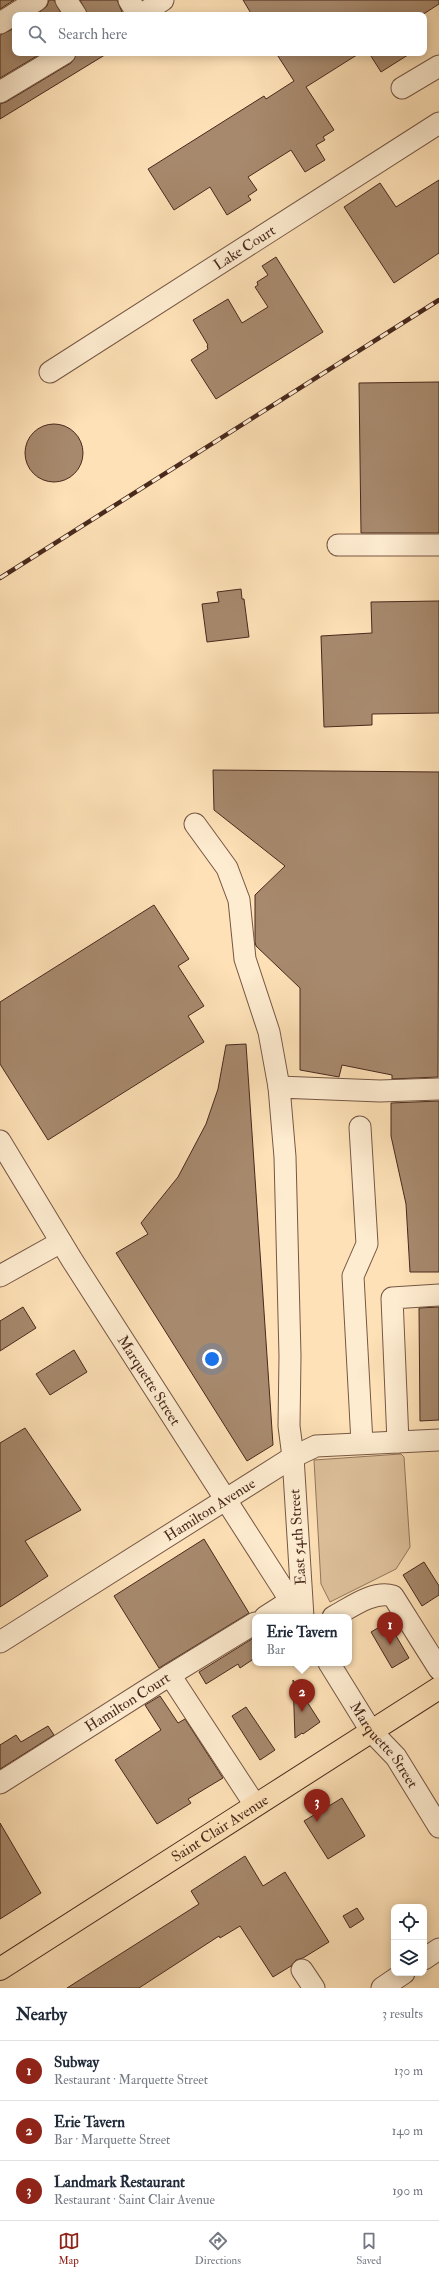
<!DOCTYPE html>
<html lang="en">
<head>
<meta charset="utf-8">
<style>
	:root { --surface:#fff; --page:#f2f2f3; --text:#1f2937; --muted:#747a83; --line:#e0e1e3; --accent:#8f2418 }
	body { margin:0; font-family:"IM FELL Double Pica",serif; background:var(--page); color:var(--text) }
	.controls { position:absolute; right:12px; bottom:12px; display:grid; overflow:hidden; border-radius:8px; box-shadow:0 2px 10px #0003 }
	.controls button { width:36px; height:36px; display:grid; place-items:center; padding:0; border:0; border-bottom:1px solid var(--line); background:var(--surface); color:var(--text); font:20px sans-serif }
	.you { position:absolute; left:212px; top:1359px; width:14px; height:14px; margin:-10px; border:3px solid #fff; border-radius:50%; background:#1a73e8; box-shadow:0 0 0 6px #1a73e833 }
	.badge { display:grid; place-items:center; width:26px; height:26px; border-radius:50%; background:var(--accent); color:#fff; font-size:13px; font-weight:700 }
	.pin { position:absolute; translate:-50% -33px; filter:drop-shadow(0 1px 2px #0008) }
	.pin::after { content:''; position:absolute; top:21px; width:14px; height:12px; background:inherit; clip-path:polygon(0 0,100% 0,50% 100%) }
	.popup { position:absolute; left:252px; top:1614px; width:100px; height:52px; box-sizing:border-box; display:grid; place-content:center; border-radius:8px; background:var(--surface); filter:drop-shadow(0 1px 3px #0005); font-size:13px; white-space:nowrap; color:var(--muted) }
	.popup b { font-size:15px; color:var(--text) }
	.popup::after { content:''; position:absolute; left:50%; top:100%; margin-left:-8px; border:8px solid transparent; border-top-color:var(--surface) }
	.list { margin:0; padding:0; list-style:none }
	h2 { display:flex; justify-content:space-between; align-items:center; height:52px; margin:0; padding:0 16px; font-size:17px }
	h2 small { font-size:13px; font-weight:400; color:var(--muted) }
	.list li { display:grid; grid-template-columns:26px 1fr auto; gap:12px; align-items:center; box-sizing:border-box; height:60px; padding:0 16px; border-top:1px solid var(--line) }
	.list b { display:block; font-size:15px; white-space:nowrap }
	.list p { margin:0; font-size:13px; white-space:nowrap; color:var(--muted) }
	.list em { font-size:13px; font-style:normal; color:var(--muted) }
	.icon { flex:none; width:22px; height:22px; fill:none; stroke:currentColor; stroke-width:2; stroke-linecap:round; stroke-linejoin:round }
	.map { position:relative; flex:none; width:439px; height:1988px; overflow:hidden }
	.search { position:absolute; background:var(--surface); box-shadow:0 2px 10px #0003; left:12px; right:12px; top:12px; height:44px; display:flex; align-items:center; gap:10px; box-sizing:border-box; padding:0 14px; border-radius:8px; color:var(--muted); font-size:15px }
	.sheet { height:232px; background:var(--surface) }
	nav { display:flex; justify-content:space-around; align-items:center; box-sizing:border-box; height:56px; border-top:1px solid var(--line); background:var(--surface); font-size:11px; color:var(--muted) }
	nav a { display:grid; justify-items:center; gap:2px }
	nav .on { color:var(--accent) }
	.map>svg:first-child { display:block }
	.green { fill:#dfc29d; stroke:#94765d }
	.building { fill:#a7896d; stroke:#49291d }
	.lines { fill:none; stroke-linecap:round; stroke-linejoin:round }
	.minor-casing { stroke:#765744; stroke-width:23 }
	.major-casing { stroke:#49291d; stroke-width:24 }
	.minor { stroke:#feecd0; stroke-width:21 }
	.major { stroke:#fee1b7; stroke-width:22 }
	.rail-casing { stroke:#49291d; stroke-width:4.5 }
	.rail { stroke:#feecd0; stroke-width:3; stroke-dasharray:9; stroke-linecap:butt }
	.labels { text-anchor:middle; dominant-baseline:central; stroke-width:3.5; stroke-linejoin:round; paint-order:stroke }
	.street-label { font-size:15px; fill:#49291d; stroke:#feecd0 }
</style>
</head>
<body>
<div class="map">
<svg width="439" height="1988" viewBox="0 0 439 1988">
	<rect width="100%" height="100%" fill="#fee1b7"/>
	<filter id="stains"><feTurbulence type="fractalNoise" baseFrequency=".005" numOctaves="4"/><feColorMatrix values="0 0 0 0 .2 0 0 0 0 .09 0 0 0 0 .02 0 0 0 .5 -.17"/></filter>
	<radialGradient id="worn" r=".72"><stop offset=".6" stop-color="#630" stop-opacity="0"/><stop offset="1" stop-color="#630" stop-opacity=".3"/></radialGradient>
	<!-- green -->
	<path class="green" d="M 401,1454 L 404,1457 L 410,1547 L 396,1569 L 330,1602 L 321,1584 L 314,1460 Z"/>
	<!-- building -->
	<path class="building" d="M 0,0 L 14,0 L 0,9 Z
		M 49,0 L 54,0 L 62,15 L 36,15 L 47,6 Z
		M 80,0 L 117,0 L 122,12 L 117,15 L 88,15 Z
		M 243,0 L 439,0 L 439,4 L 422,15 L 252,15 Z
		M 15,28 L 15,53 L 42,53 L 0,78 L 0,35 Z
		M 77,53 L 108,53 L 0,119 L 0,104 L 6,102 L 71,63 Z
		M 276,53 L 360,53 L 306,87 L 334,130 L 323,137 L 325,140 L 316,145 L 325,160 L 305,172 L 291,150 L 248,177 L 257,190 L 248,196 L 251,200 L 227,215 L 210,187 L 174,210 L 148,169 L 264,96 L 266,99 L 294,81 Z
		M 369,53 L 411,53 L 381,72 Z
		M 439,180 L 439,253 L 394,283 L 344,207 L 380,183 L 396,207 Z
		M 276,257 L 323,332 L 216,399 L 191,360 L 208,349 L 207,346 L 208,345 L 193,320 L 228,299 L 242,323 L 268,307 L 255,287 L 258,285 L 257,282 L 268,275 L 262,266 Z
		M 439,382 L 439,533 L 361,533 L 359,383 Z
		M25 453a29 29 0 1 1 58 0a29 29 0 1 1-58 0Z
		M 241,589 L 242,599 L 244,599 L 249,637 L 207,642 L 202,604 L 219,602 L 217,592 Z
		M 439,601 L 439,713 L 372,714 L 372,725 L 324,727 L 321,636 L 372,633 L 371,602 Z
		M 213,770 L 439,772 L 438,1077 L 392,1079 L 392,1075 L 342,1065 L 339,1077 L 300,1070 L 300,988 L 256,946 L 255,942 L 255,895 L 285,866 L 214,810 Z
		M 154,905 L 189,959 L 178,966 L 204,1006 L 188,1016 L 204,1042 L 48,1140 L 0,1064 L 0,1002 Z
		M 246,1044 L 273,1445 L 247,1461 L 116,1253 L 148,1234 L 141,1223 L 178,1177 L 206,1124 L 218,1089 L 226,1045 Z
		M 439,1101 L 439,1272 L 410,1272 L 406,1204 L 391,1136 L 391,1103 Z
		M 23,1307 L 36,1328 L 0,1351 L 0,1321 Z
		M 439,1307 L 439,1420 L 420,1421 L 419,1308 Z
		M 74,1350 L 87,1372 L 50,1395 L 36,1374 Z
		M 25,1428 L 81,1510 L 25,1541 L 48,1576 L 0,1607 L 0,1443 Z
		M 204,1539 L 249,1613 L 159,1668 L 114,1596 Z
		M 424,1562 L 439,1586 L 439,1595 L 422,1606 L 403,1575 Z
		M 388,1622 L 409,1658 L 392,1668 L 371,1632 Z
		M 255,1637 L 255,1658 L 240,1668 L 238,1664 L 206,1684 L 199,1672 Z
		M 293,1680 L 320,1722 L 303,1734 L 302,1733 L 295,1738 Z
		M 160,1696 L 178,1723 L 185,1719 L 223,1778 L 188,1799 L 191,1803 L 157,1824 L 115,1760 L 161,1730 L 145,1705 Z
		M 246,1707 L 275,1750 L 260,1760 L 232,1716 Z
		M 48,1726 L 54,1735 L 0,1769 L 0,1745 L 16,1735 L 21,1742 Z
		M 342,1798 L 365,1836 L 328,1859 L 304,1821 Z
		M 0,1823 L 41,1893 L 0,1919 Z
		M 245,1856 L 263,1886 L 285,1872 L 329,1942 L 303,1958 L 296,1960 L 291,1966 L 273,1977 L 240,1926 L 220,1938 L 219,1936 L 139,1988 L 67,1988 L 199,1904 L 191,1891 Z
		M 357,1908 L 364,1919 L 350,1928 L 343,1916 Z"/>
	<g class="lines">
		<defs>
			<g id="minor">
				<path d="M 66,0 L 76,15"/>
				<path d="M 129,0 L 138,15"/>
				<path d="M 141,15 L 163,0"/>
				<path d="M 0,23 L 37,0"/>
				<path d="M 402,88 L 439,66"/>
				<path d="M 0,92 L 65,53"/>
				<path id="s1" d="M 50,372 L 439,123"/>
				<path d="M 338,545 L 439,545"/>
				<path d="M 195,824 L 227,868 L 239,900 L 245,959 L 269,1032 L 279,1087"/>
				<path d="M 360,1127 L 367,1244 L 353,1276 L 362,1443"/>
				<path id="s2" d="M 0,1141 L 72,1260 L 301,1617"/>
				<path d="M 0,1276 L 61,1242"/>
				<path d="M 398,1442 L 392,1298 L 439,1295"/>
				<path d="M 265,1617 L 290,1601"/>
				<path d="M 303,1617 L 293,1457 L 289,1426 L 290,1356 L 285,1157 L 279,1087 L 380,1091 L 439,1089"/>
				<path d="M 333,1617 C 350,1608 373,1590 393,1596 L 439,1669"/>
				<path id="s3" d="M 0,1642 L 293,1457 L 316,1446 L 439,1440"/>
				<path id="s4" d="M 329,1663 L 371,1731 L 396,1757 L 439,1827"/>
				<path d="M 170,1675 L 255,1805"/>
				<path id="s5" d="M 0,1783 L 170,1675 L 255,1623"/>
				<path d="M 424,1959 L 439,1949"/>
				<path d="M 302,1970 L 314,1988"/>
				<path d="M 382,1988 L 404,1973"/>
			</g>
			<g id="major">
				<path id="s6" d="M 0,1969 L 439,1688"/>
			</g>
		</defs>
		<!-- minor casing -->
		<use href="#minor" class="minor-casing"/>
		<!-- major casing -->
		<use href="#major" class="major-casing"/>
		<!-- minor -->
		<use href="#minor" class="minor"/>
		<!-- major -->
		<use href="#major" class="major"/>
		<defs>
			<path id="rail" d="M 0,578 L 439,300"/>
		</defs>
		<!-- rail casing -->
		<use href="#rail" class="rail-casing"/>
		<!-- rail -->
		<use href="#rail" class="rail"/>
	</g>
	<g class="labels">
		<!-- street labels -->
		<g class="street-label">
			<text stroke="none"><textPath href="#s1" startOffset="231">Lake Court</textPath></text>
			<text stroke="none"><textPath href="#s2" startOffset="282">Marquette Street</textPath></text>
			<text stroke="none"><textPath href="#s3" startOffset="248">Hamilton Avenue</textPath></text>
			<text transform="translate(298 1537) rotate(-94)">East 54th Street</text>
			<text stroke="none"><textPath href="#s5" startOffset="151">Hamilton Court</textPath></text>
			<text stroke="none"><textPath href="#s4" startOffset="99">Marquette Street</textPath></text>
			<text stroke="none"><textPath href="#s6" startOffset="261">Saint Clair Avenue</textPath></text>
		</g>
	</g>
	<rect width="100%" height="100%" filter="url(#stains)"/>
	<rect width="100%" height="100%" fill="url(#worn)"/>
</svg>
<div class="controls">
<button><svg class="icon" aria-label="locate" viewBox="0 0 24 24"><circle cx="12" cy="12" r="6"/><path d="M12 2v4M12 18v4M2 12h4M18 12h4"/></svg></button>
<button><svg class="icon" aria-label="layers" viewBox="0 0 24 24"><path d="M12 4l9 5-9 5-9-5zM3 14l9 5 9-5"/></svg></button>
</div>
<div class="you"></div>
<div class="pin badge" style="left:390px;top:1645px">1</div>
<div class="pin badge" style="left:302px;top:1712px">2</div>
<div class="popup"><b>Erie Tavern</b>Bar</div>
<div class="pin badge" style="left:317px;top:1822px">3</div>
<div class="search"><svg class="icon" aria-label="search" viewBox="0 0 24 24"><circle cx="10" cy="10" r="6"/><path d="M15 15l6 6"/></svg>Search here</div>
</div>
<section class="sheet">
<h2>Nearby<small>3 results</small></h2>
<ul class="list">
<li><span class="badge">1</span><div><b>Subway</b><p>Restaurant · Marquette Street</p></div><em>130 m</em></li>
<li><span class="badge">2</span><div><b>Erie Tavern</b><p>Bar · Marquette Street</p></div><em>140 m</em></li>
<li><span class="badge">3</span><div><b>Landmark Restaurant</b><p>Restaurant · Saint Clair Avenue</p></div><em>190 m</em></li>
</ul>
</section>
<nav>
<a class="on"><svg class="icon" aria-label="map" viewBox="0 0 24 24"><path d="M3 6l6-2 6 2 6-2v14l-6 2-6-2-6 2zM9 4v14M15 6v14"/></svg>Map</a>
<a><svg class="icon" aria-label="directions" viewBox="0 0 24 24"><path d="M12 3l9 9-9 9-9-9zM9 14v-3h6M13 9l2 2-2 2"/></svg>Directions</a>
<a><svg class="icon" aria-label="saved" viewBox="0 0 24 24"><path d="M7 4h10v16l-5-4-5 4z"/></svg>Saved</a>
</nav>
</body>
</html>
